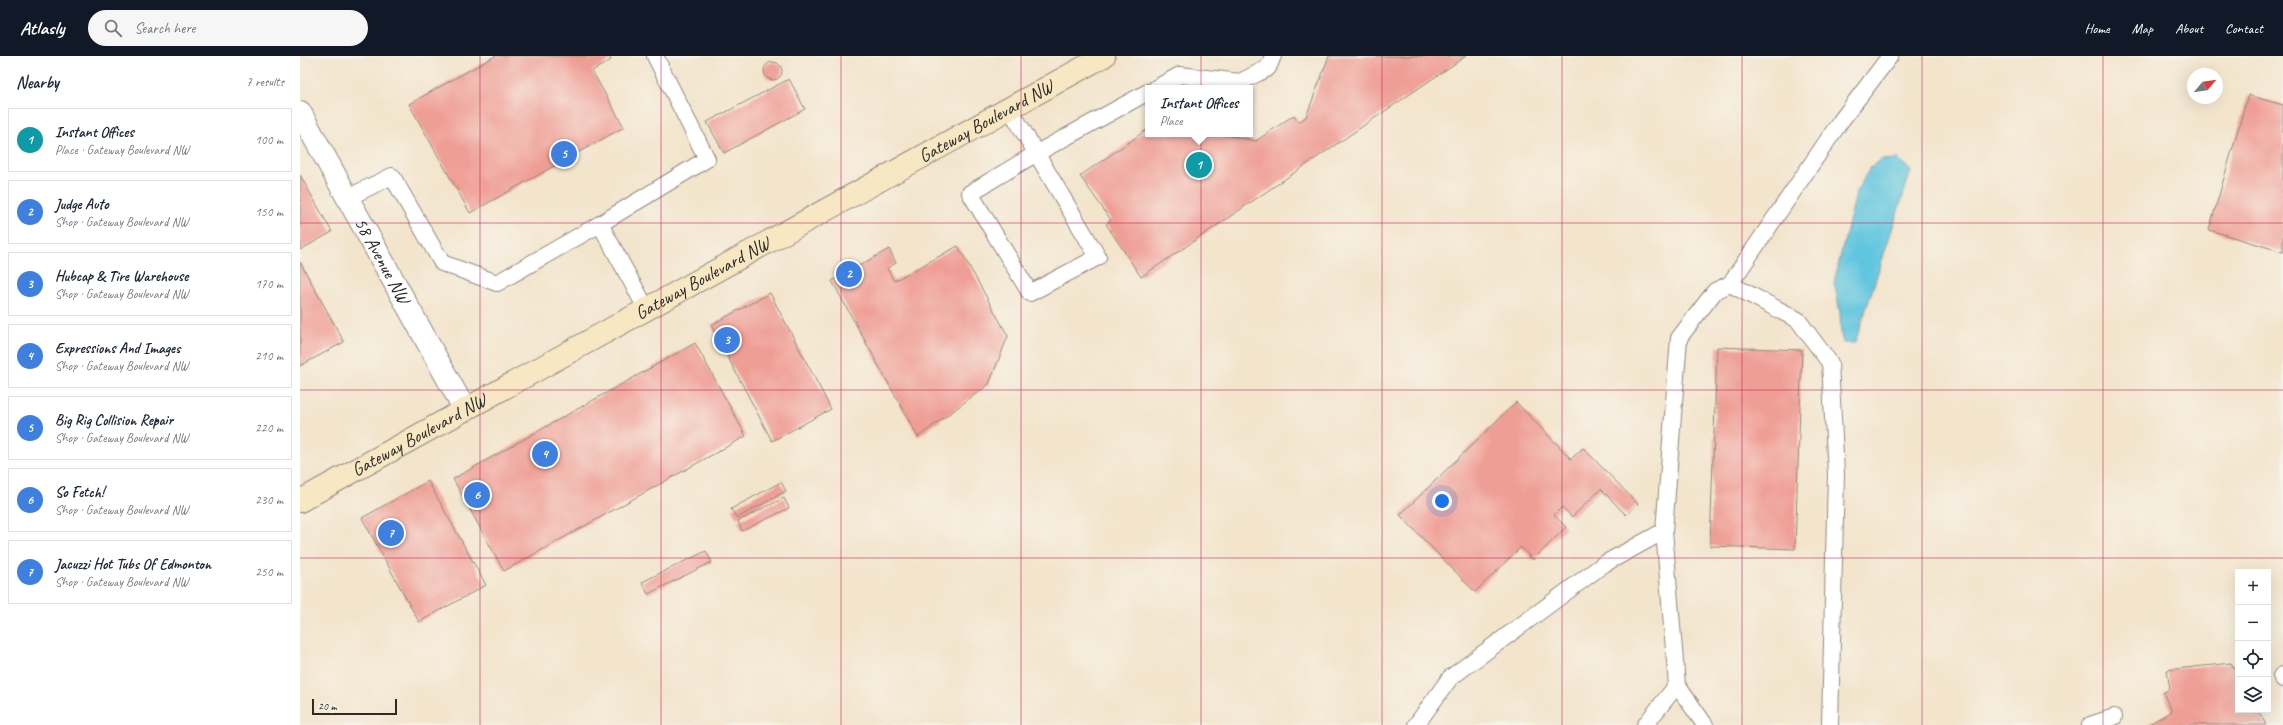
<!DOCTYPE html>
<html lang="en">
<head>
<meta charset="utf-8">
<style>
	:root { --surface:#fff; --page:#f6f6f7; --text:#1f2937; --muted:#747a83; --line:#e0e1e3; --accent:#111827 }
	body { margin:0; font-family:Caveat,sans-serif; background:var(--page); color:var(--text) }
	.controls { position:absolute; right:12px; bottom:12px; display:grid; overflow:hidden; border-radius:0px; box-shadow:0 4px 16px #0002 }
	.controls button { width:36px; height:36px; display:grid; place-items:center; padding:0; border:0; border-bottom:1px solid var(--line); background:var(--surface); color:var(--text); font:20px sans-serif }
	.compass { position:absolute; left:1887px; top:12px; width:36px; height:36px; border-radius:50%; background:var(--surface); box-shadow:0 4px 16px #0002; rotate:61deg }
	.scale { position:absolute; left:12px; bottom:10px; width:85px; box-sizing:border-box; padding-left:4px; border:2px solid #2b2b2b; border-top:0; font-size:11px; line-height:14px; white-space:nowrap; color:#2b2b2b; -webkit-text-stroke:3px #f7f3e8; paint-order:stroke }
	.you { position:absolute; left:1142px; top:445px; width:14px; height:14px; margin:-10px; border:3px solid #fff; border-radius:50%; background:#1a73e8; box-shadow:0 0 0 6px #1a73e833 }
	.badge { display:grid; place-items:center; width:26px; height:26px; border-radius:50%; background:var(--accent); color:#fff; font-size:13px; font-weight:700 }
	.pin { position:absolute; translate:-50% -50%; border:2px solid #fff; box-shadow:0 1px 4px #0006 }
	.popup { position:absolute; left:845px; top:29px; width:108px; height:52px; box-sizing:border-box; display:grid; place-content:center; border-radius:0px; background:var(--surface); filter:drop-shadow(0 1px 3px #0005); font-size:13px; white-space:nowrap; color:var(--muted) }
	.popup b { font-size:15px; color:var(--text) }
	.popup::after { content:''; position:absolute; left:50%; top:100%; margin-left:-8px; border:8px solid transparent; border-top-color:var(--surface) }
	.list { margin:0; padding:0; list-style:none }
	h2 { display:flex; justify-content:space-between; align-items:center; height:52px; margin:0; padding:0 16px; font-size:17px }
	h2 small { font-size:13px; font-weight:400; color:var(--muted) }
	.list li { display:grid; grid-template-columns:26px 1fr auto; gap:12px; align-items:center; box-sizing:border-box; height:64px; margin:0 8px 8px; padding:0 8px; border:1px solid var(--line); border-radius:0px }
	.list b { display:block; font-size:15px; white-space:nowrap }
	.list p { margin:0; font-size:13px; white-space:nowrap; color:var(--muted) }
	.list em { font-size:13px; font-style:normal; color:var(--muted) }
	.icon { flex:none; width:22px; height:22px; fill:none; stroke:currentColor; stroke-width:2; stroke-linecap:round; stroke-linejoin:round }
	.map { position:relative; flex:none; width:1983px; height:669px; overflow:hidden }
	header { display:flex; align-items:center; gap:24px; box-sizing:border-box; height:56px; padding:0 20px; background:var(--accent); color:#fff }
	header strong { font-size:19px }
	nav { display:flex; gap:22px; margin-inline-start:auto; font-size:14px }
	.search { width:280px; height:36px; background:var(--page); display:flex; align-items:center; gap:10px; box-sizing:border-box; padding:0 14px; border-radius:22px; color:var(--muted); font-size:15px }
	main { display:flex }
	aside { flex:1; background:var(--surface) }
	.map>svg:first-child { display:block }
	.water { fill:#61c6df; stroke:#467885 }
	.building { fill:#ef9e95 }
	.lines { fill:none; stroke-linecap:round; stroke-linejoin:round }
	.service-casing { stroke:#8f887c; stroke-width:18 }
	.minor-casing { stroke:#8f887c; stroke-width:24 }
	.secondary-casing { stroke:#8f887c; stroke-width:24 }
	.service { stroke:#fff; stroke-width:16 }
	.minor { stroke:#fff; stroke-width:22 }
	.secondary { stroke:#f8e7c3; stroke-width:22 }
	.grid { fill:none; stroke:#c2185b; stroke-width:1; stroke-opacity:0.55 }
	.labels { text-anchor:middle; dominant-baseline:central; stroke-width:3; stroke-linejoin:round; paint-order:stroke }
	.street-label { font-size:19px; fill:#2b2b2b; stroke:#f7f3e8 }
</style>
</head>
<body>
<header>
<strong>Atlasly</strong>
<div class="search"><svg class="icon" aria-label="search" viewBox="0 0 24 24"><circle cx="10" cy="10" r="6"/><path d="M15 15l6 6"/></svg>Search here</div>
<nav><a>Home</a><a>Map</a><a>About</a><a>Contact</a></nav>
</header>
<main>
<aside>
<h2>Nearby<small>7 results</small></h2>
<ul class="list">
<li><span class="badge" style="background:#0f9aa8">1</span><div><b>Instant Offices</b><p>Place · Gateway Boulevard NW</p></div><em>100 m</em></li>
<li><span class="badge" style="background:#3f7fe0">2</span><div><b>Judge Auto</b><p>Shop · Gateway Boulevard NW</p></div><em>150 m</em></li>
<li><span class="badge" style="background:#3f7fe0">3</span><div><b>Hubcap &amp; Tire Warehouse</b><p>Shop · Gateway Boulevard NW</p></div><em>170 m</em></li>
<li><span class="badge" style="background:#3f7fe0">4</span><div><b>Expressions And Images</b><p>Shop · Gateway Boulevard NW</p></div><em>210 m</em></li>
<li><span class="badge" style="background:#3f7fe0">5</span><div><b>Big Rig Collision Repair</b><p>Shop · Gateway Boulevard NW</p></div><em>220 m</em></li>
<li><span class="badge" style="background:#3f7fe0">6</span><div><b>So Fetch!</b><p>Shop · Gateway Boulevard NW</p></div><em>230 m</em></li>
<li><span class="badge" style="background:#3f7fe0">7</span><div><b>Jacuzzi Hot Tubs Of Edmonton</b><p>Shop · Gateway Boulevard NW</p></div><em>250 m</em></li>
</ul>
</aside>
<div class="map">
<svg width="1983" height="669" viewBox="0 0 1983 669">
	<rect width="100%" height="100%" fill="#f7f3e8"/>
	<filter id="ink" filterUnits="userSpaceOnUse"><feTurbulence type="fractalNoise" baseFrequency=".025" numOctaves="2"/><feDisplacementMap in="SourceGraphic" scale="8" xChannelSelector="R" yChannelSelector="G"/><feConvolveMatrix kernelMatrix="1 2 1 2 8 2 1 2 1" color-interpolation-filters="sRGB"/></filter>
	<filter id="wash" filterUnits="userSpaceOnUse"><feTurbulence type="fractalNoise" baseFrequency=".012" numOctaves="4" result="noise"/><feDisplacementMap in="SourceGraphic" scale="16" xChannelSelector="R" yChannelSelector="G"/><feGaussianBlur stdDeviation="0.9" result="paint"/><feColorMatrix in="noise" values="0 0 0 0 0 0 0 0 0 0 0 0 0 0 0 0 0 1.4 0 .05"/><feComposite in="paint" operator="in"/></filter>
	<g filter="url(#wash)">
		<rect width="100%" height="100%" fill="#f3e4cc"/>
		<!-- water -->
		<path class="water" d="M 1598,103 L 1611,115 L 1555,287 L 1543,287 L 1541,278 L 1540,256 L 1534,226 L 1557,134 L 1570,112 L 1581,104 Z"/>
		<g id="blocks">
			<!-- building -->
			<path class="building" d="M 195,0 L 309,0 L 311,4 L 292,15 L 324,71 L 170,157 L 109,48 Z
				M 1029,0 L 1166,0 L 841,221 L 806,168 L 811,164 L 780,120 L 848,73 L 848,78 L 920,78 L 956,85 L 994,59 L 999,66 L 1006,61 Z
				M464 15a9 9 0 1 1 18 0a9 9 0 1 1-18 0Z
				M 489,23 L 505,53 L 424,97 L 407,66 Z
				M 1948,39 L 1983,49 L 1983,196 L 1909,174 Z
				M 0,119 L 32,176 L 0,194 Z
				M 658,190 L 708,280 L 689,328 L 618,381 L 532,225 L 589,193 L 596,207 L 587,212 L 594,225 Z
				M 0,206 L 44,286 L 0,310 Z
				M 470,237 L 531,353 L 472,385 L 411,269 Z
				M 395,287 L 446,380 L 204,515 L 153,423 Z
				M 1417,291 L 1502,294 L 1495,493 L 1410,490 Z
				M 1216,346 L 1271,403 L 1283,392 L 1338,448 L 1326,459 L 1301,433 L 1272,461 L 1262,451 L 1254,459 L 1266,471 L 1233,504 L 1221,491 L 1175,536 L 1100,459 Z
				M 128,425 L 186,529 L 119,566 L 62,462 Z
				M 481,426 L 486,435 L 437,462 L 431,453 Z
				M 484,442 L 489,452 L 442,475 L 438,465 Z
				M 406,495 L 412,506 L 348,538 L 342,526 Z
				M 1931,607 L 1938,619 L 1938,654 L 1958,654 L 1966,669 L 1847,669 L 1872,655 L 1863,637 L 1870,633 L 1867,614 Z"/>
		</g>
	</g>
	<g filter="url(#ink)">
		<use href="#blocks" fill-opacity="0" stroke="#8f887c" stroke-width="1"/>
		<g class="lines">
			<defs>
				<path id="service" d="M 856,32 L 880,19 L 940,26 L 968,12 L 973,0
					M 710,53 L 798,201 L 730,237 L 670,137 L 737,97 L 848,36
					M 47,142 L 92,120 L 142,207 L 197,227 L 300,168 L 347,254
					M 300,168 L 407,103 L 355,0
					M 1430,228 L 1540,66 L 1590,0
					M 1983,619 L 1981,620 L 1983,623
					M 1377,629 L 1405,669
					M 1116,669 L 1150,622 L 1304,508 L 1364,475 L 1379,282 L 1415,235 L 1430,228 L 1498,264 L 1530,307 L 1536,418 L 1530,669
					M 1345,669 L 1377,629 L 1364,475
					M 1790,669 L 1814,661"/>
				<g id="minor">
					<path id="s1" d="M 0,56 L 165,354"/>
				</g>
				<g id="secondary">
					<path id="s2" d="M 0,445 L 804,0"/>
				</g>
			</defs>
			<!-- service casing -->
			<use href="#service" class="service-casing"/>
			<!-- minor casing -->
			<use href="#minor" class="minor-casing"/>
			<!-- secondary casing -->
			<use href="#secondary" class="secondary-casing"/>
			<!-- service -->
			<use href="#service" class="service"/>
			<!-- minor -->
			<use href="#minor" class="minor"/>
			<!-- secondary -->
			<use href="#secondary" class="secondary"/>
		</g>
	</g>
	<!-- grid -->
	<path class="grid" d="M 180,0 L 180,669M 361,0 L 361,669M 541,0 L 541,669M 721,0 L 721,669M 901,0 L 901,669M 1082,0 L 1082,669M 1262,0 L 1262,669M 1442,0 L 1442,669M 1622,0 L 1622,669M 1803,0 L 1803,669M 0,167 L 1983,167M 0,334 L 1983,334M 0,502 L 1983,502"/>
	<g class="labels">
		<!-- street labels -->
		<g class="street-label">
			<text stroke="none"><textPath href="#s2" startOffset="784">Gateway Boulevard NW</textPath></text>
			<text stroke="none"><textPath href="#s1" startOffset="170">58 Avenue NW</textPath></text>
			<text stroke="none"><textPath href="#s2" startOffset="460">Gateway Boulevard NW</textPath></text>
			<text stroke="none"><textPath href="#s2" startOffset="136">Gateway Boulevard NW</textPath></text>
		</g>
	</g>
</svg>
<div class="controls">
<button>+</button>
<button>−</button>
<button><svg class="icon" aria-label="locate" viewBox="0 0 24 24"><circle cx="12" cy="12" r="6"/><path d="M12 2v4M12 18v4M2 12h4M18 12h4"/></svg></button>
<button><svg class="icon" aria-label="layers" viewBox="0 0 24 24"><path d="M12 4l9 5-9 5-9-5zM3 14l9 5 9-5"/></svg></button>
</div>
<svg class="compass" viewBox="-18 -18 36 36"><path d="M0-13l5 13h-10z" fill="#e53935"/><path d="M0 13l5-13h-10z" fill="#747a83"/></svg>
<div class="scale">20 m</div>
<div class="you"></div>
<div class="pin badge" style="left:899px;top:109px;background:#0f9aa8">1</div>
<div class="popup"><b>Instant Offices</b>Place</div>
<div class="pin badge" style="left:549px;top:218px;background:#3f7fe0">2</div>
<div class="pin badge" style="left:427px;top:284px;background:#3f7fe0">3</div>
<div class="pin badge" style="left:245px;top:398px;background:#3f7fe0">4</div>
<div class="pin badge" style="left:264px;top:98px;background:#3f7fe0">5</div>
<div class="pin badge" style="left:177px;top:439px;background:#3f7fe0">6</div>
<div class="pin badge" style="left:91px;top:477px;background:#3f7fe0">7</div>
</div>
</main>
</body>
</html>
